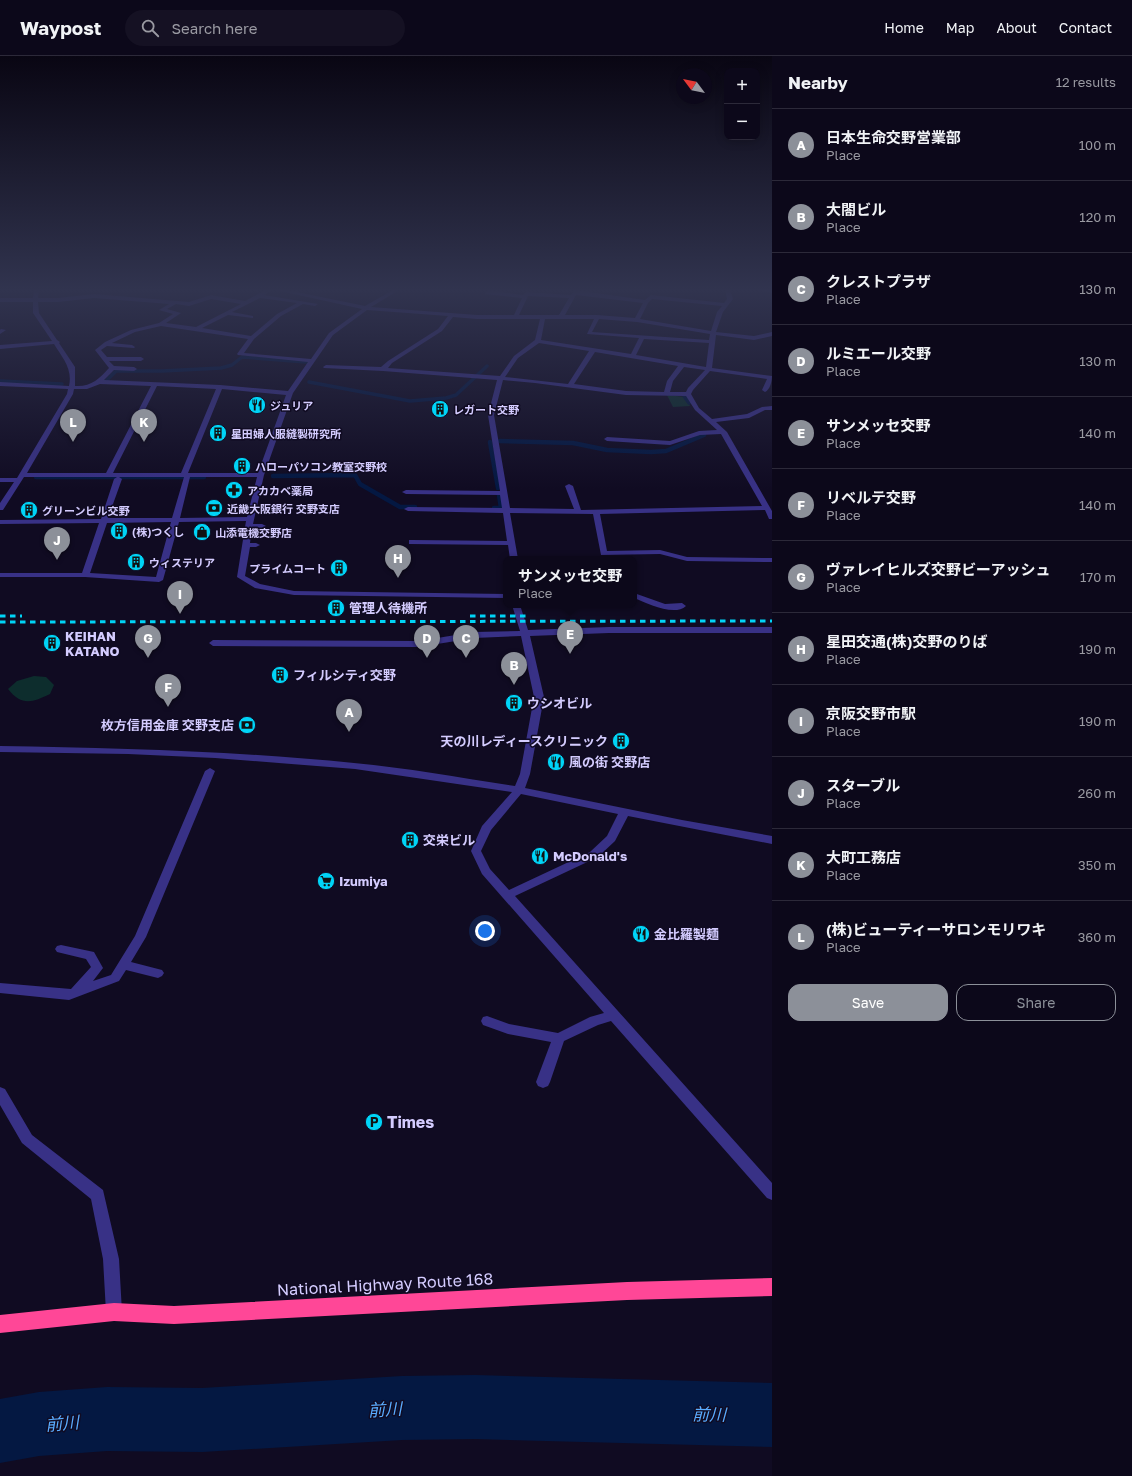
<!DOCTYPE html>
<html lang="en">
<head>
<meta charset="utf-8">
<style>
	:root { --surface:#0c081a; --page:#151123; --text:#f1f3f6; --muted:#9a9aa2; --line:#2c2939; --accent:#8c9099 }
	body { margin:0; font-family:"Golos Text","Noto Sans JP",sans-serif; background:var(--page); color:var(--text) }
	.controls { position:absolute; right:12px; top:12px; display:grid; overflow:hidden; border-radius:8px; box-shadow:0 2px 10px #0003 }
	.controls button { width:36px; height:36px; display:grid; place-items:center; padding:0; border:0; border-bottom:1px solid var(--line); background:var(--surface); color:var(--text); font:20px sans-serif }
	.compass { position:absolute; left:676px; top:12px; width:36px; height:36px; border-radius:50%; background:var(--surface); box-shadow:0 2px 10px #0003; rotate:302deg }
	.you { position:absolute; left:485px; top:875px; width:14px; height:14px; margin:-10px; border:3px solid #fff; border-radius:50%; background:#1a73e8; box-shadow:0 0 0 6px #1a73e833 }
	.badge { display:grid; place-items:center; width:26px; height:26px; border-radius:50%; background:var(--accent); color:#fff; font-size:13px; font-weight:700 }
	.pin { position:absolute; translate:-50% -33px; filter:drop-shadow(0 1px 2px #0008) }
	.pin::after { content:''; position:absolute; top:21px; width:14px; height:12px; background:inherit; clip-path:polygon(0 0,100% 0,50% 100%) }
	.popup { position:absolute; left:503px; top:500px; width:134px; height:52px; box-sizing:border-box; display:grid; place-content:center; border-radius:8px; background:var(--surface); filter:drop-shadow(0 1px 3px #0005); font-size:13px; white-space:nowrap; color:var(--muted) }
	.popup b { font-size:15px; color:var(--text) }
	.popup::after { content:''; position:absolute; left:50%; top:100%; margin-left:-8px; border:8px solid transparent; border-top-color:var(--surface) }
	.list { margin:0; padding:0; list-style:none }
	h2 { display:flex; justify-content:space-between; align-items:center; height:52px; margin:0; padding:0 16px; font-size:17px }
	h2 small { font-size:13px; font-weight:400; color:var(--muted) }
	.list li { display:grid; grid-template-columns:26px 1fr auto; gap:12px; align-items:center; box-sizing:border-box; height:72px; padding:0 16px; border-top:1px solid var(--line) }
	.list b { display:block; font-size:15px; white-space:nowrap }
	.list p { margin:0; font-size:13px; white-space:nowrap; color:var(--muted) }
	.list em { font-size:13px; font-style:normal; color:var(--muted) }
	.actions { display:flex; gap:8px; padding:12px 16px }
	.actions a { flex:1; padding:9px 0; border:1px solid var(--accent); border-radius:12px; text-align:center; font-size:14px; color:var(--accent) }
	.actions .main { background:var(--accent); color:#fff }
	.icon { flex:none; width:22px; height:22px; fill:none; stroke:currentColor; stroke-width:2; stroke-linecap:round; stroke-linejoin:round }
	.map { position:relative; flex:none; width:772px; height:1420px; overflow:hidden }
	header { display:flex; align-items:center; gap:24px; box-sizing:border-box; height:56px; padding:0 20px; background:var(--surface); border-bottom:1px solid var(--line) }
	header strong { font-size:19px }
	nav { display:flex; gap:22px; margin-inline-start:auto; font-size:14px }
	.search { width:280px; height:36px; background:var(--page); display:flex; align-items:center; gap:10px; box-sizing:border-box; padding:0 14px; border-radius:22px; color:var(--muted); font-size:15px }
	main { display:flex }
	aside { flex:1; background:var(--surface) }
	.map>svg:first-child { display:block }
	.green { fill:#0d2d2d }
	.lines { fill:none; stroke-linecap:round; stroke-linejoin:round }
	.stream-far1 { stroke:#041842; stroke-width:3.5 }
	.stream { stroke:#041842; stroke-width:4.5 }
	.river { fill:#041842; fill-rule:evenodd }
	.minor { fill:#383186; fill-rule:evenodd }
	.highway { fill:#ff4797; fill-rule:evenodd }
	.rail { stroke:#00d4f7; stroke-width:3; stroke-dasharray:5.5 4.5; stroke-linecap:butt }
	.labels { text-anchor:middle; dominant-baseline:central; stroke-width:3; stroke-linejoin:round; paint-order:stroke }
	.far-poi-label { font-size:11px; font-weight:bold; fill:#d4ccff; stroke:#100b22; text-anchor:start }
	.poi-label { font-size:13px; font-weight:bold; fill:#d4ccff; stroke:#100b22; text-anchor:start }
	.near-poi-label { font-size:16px; font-weight:bold; fill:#d4ccff; stroke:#100b22; text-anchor:start }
	.near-street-label { font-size:16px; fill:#d4ccff; stroke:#100b22 }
	.near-water-label { font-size:17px; font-style:italic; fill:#5aacff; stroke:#100b22 }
</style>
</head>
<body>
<header>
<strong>Waypost</strong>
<div class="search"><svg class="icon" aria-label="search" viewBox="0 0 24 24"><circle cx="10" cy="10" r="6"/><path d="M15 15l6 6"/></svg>Search here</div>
<nav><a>Home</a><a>Map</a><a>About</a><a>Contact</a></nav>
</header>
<main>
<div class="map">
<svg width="772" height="1420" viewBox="0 0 772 1420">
	<rect width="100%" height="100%" fill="#100b22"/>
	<!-- green -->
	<path class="green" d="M 667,339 L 685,341 L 690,350 L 673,351 Z
		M 34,620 L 46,621 L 54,629 L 50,638 C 33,646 22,651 8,633 L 17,625 Z"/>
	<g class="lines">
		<!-- stream-far1 -->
		<path class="stream-far1" d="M 0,325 L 62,328
			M 106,325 L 116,315 L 162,315 L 221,312 L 232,309 L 242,301 L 306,306
			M 309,326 L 410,345 L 446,342 L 456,339 L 487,310
			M 684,340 L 689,347"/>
		<!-- stream -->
		<path class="stream" d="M 500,385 L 573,387 L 607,394 L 651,396 L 666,395 L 704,379
			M 490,386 L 498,432
			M 273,420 L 355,419 L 360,428 L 400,451 L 415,451
			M 36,421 L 204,421
			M 494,452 L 501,452 L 499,439"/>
		<!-- river -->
		<path class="river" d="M 475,1319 L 772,1327 L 772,1391 L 475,1383 L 402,1384 L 202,1396 L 107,1395 L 39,1400 L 0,1407 L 0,1343 L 39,1336 L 107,1331 L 202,1332 L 402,1320 Z"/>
		<!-- minor -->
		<path class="minor" d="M 34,234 L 39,234 L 38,242 L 58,242 L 94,238 L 189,246 L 211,239 L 245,245 L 266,234 L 272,234 L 264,239 L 318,248 L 315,250 L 303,248 L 281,260 L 254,283 L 244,297 L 311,303 L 329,277 L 362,253 L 276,234 L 287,234 L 365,250 L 393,234 L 399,234 L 371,251 L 477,259 L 514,259 L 522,242 L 485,238 L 487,234 L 523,239 L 526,236 L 571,239 L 575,234 L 645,244 L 651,239 L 724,247 L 727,243 L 725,234 L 730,234 L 733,243 L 723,256 L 716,276 L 754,280 L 772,276 L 772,280 L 754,284 L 716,279 L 712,312 L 772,320 C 772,325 770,334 765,336 L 762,334 L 767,323 L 710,315 L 693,334 L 691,338 L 699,352 L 712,363 L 747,358 L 762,351 L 772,350 L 772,354 L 765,354 L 749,362 L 716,366 L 727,376 L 772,455 L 772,463 L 769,463 L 765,454 L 600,458 L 607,495 L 660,494 L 687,501 L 772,502 L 772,506 L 687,505 L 660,498 L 601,499 L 593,458 L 510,457 L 518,503 L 510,503 L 508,489 L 409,488 L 409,484 L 412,484 L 507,485 L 503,457 L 408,455 L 404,453 L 408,451 L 502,452 L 500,439 L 406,438 L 402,436 L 406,434 L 500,435 L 488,359 L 497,324 L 383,315 L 324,312 L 323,311 L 326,309 L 381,311 L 388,305 L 438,273 L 448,260 L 367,254 L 333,279 L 293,337 L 264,419 L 253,468 L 262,468 L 266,470 L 262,472 L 252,472 L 250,487 L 256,487 L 260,489 L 256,491 L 250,491 L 245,520 L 260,528 L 294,535 L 506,538 L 506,542 L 294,539 L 255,532 L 237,521 L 246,465 L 179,466 L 163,524 L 159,526 L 85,521 L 0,521 L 0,517 L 82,517 L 99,467 L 0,468 L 0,464 L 101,463 L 114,423 L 117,421 L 24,421 L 3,454 L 0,454 L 0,447 L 14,426 L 0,426 L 0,422 L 17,422 L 67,338 L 68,333 L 0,330 L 0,326 L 69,330 C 73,313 62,301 54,288 L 0,293 L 0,289 L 52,285 L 33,257 L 33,246 L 0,246 L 0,242 L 33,242 ZM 576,239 L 643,247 L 635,262 L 597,259 L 565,259 ZM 528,240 L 569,242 L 559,259 L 519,259 ZM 94,242 L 169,248 L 159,254 L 173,258 L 159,267 L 131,274 L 105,286 L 95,294 L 109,312 C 99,323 91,331 75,330 L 75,311 L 59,287 L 60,286 L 57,284 L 39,257 L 38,246 L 58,246 ZM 260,242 L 297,247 L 277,258 L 251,280 L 202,272 L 228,259 L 253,262 L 253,260 L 232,256 ZM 211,243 L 241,248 L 196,271 L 166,267 L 181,257 L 167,253 L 176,248 L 189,250 ZM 652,243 L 722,250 L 717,256 L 711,275 L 640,263 L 648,247 ZM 453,261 L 477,263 L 540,263 L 535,284 L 514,300 L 500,320 L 388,312 L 392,307 L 442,275 ZM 545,263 L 594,263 L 587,278 L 639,282 L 631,298 L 541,284 ZM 599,263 L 637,266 L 710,278 L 709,284 L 592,276 ZM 161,270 L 248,283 L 237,298 L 238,299 L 308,306 L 288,335 L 220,329 L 104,324 L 114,314 L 134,315 L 137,313 L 134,311 L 114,310 L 109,305 L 141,305 L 144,303 L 141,301 L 107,301 L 101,294 L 107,290 L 134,292 L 135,291 L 132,289 L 112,287 L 135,276 ZM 644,283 L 709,287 L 706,311 L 636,299 ZM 539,287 L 589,295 L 568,328 L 505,321 L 518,302 ZM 595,296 L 678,310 L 667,325 L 664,336 L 626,335 L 574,328 ZM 684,311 L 705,314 L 688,332 L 686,336 L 670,336 L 673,325 ZM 503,324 L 535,327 L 626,339 L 686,340 L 695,354 L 717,374 L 699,375 L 670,385 L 607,381 L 604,383 L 607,385 L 670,389 L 700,379 L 721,378 L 762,450 L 581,454 L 573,430 L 569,428 L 565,430 L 574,453 L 510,452 L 494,359 ZM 100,328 L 151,330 L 106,417 L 27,417 L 73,338 L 74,333 L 87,333 ZM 157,330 L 216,333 L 181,417 L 113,417 ZM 222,333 L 286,339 L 258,417 L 188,417 ZM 119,421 L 184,421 L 172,462 L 108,462 L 122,423 ZM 190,421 L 257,421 L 247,461 L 180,462 ZM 171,466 L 156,521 L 90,517 L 107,467 Z
			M 756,234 L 772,234 L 772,237 Z
			M 1,273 L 6,274 L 0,278 L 0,274 Z
			M 634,537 L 665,548 L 682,547 L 686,550 C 674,561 647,547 634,542 Z
			M 512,549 L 520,549 L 528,574 L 609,571 L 772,571 L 772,577 L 609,577 L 530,580 L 544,641 L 530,718 L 525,732 L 682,764 L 772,780 L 772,788 L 628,760 L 615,785 L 598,801 L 515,840 L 772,1127 L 772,1144 L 767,1142 L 611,965 L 598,969 L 564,985 L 550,1026 L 548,1030 L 543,1032 L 538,1030 L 536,1026 L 551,986 L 508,978 L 483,969 L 481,965 L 483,961 L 487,960 L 509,968 L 558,977 L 590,961 L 604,957 L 482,818 L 471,795 L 482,770 L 512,736 L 355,713 L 215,702 L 128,698 L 0,696 L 0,690 C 118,692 236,695 354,707 C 408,712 462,722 515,730 L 520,718 L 534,641 L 521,580 L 474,582 L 419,591 L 213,590 L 209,587 L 213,584 L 419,585 L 474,576 L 520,575 ZM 521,738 L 618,758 L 607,780 L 590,796 L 509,834 L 490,813 L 481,795 L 491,774 Z
			M 210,712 L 215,715 L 146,881 L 131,906 L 162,914 L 164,917 L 162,920 L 158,922 L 126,914 L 119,925 L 69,944 L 0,937 L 0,927 L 71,933 L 91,911 L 86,903 L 57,896 L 55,893 L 57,890 L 61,889 L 94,896 L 103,912 L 93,925 L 111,919 L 135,880 L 205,715 Z
			M 0,1031 L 5,1033 L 32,1079 L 103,1134 L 119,1203 L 122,1256 L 120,1261 L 114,1264 L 108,1261 L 106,1256 L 103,1203 L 91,1143 L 22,1087 L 0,1049 Z"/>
		<!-- highway -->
		<path class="highway" d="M 772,1222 L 772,1240 L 627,1244 L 174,1268 L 114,1265 L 0,1277 L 0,1259 L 114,1247 L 174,1250 L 627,1226 Z"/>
		<!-- rail -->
		<path class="rail" d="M 0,560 L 22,560
			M 470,560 L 526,560
			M 0,566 L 772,565"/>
	</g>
	<!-- sky -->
	<linearGradient id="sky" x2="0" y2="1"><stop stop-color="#090613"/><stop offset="0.54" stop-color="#31344f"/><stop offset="1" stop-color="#31344f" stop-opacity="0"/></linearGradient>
	<rect width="772" height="433" fill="url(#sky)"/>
	<!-- icons -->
	<defs>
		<symbol id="restaurant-disc" viewBox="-11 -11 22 22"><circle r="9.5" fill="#00d4f7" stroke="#100b22"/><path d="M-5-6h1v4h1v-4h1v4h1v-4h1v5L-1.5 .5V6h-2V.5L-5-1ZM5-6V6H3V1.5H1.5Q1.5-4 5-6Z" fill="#111"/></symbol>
		<symbol id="building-disc" viewBox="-11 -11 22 22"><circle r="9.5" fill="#00d4f7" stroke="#100b22"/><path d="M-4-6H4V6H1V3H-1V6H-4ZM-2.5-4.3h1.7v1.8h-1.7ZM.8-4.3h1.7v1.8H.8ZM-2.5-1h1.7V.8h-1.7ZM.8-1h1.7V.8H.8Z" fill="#111"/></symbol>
		<symbol id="pharmacy-disc" viewBox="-11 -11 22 22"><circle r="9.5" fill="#00d4f7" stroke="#100b22"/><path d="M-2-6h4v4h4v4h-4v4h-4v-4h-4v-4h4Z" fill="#111"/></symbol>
		<symbol id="bank-disc" viewBox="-11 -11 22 22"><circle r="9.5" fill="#00d4f7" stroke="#100b22"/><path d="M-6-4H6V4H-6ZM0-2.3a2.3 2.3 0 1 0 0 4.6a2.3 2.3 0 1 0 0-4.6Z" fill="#111"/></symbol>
		<symbol id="shop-disc" viewBox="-11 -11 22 22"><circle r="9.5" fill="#00d4f7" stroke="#100b22"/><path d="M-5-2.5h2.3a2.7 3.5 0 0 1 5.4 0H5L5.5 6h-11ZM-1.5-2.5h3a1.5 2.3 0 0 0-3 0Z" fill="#111"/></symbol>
		<symbol id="supermarket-disc" viewBox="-11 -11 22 22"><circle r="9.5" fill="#00d4f7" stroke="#100b22"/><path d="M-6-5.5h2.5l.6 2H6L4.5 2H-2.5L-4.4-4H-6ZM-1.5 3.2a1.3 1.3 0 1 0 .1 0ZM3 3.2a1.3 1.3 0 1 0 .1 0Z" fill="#111"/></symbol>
		<symbol id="parking-disc" viewBox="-11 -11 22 22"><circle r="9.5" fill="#00d4f7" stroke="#100b22"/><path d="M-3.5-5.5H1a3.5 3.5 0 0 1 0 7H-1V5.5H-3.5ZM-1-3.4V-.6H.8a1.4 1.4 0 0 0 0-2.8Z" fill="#111"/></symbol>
	</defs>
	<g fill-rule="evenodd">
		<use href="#restaurant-disc" x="247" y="339" width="20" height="20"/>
		<use href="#building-disc" x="430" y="343" width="20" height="20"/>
		<use href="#building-disc" x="208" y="367" width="20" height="20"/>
		<use href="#building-disc" x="232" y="400" width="20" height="20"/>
		<use href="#pharmacy-disc" x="224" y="424" width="20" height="20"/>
		<use href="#bank-disc" x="204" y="442" width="20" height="20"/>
		<use href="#building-disc" x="19" y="444" width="20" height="20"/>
		<use href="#building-disc" x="109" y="465" width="20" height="20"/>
		<use href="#shop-disc" x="192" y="466" width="20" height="20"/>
		<use href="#building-disc" x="126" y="496" width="20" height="20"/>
		<use href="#building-disc" x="329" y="502" width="20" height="20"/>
		<use href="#building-disc" x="326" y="542" width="20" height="20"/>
		<use href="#building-disc" x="42" y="577" width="20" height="20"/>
		<use href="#building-disc" x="270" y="609" width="20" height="20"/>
		<use href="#building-disc" x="504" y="637" width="20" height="20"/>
		<use href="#bank-disc" x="237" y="659" width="20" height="20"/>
		<use href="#building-disc" x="611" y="675" width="20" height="20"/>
		<use href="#restaurant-disc" x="546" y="696" width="20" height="20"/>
		<use href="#building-disc" x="400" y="774" width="20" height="20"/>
		<use href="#restaurant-disc" x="530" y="790" width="20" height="20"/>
		<use href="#supermarket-disc" x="316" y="815" width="20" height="20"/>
		<use href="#restaurant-disc" x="631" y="868" width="20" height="20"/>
		<use href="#parking-disc" x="364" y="1056" width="20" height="20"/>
	</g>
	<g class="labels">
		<!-- far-poi labels -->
		<g class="far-poi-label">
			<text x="270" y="349">ジュリア</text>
			<text x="453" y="353">レガート交野</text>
			<text x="231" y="377">星田婦人服縫製研究所</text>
			<text x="255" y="410">ハローパソコン教室交野校</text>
			<text x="247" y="434">アカカベ薬局</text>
			<text x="227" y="452">近畿大阪銀行 交野支店</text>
			<text x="42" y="454">グリーンビル交野</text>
			<text x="132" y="475">(株)つくし</text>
			<text x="215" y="476">山添電機交野店</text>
			<text x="149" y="506">ウィステリア</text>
			<text x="326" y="512" text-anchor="end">プライムコート</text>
		</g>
		<!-- poi labels -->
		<g class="poi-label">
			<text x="349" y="552">管理人待機所</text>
			<text x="65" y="580">KEIHAN<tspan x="65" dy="15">KATANO</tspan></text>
			<text x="293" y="619">フィルシティ交野</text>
			<text x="527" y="647">ウシオビル</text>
			<text x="234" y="669" text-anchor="end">枚方信用金庫 交野支店</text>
			<text x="608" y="685" text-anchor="end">天の川レディースクリニック</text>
			<text x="569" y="706">風の街 交野店</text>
			<text x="423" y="784">交栄ビル</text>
			<text x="553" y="800">McDonald's</text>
			<text x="339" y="825">Izumiya</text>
			<text x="654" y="878">金比羅製麺</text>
		</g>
		<!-- near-poi labels -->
		<g class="near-poi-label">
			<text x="387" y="1066">Times</text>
		</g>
		<!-- near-street labels -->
		<g class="near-street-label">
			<text transform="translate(385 1228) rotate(-3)">National Highway Route 168</text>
		</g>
		<!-- near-water labels -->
		<g class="near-water-label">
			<text transform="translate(385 1353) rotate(-3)">前川</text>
			<text transform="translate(709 1358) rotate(1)">前川</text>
			<text transform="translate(62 1367) rotate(-5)">前川</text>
		</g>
	</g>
</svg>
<div class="controls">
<button>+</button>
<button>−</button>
</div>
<svg class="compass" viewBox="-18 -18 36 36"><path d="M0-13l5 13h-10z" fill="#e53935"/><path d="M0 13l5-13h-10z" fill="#9a9aa2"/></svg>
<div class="you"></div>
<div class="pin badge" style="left:349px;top:676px">A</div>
<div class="pin badge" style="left:514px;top:629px">B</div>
<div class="pin badge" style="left:466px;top:602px">C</div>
<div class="pin badge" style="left:427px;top:602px">D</div>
<div class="pin badge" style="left:570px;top:598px">E</div>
<div class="popup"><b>サンメッセ交野</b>Place</div>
<div class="pin badge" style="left:168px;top:651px">F</div>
<div class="pin badge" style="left:148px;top:602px">G</div>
<div class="pin badge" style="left:398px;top:522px">H</div>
<div class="pin badge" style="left:180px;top:558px">I</div>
<div class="pin badge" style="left:57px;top:504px">J</div>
<div class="pin badge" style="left:144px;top:386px">K</div>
<div class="pin badge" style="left:73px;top:386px">L</div>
</div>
<aside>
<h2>Nearby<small>12 results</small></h2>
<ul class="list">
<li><span class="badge">A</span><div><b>日本生命交野営業部</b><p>Place</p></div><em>100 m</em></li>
<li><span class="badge">B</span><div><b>大閤ビル</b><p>Place</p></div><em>120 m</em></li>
<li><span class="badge">C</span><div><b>クレストプラザ</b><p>Place</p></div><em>130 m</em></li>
<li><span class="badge">D</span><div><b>ルミエール交野</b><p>Place</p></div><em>130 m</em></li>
<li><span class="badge">E</span><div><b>サンメッセ交野</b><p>Place</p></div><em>140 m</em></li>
<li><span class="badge">F</span><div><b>リベルテ交野</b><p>Place</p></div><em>140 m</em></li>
<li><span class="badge">G</span><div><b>ヴァレイヒルズ交野ビーアッシュ</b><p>Place</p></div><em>170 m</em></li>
<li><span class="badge">H</span><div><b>星田交通(株)交野のりば</b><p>Place</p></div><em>190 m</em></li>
<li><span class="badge">I</span><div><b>京阪交野市駅</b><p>Place</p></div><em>190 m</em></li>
<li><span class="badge">J</span><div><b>スターブル</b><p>Place</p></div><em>260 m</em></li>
<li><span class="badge">K</span><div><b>大町工務店</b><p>Place</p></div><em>350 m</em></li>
<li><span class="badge">L</span><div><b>(株)ビューティーサロンモリワキ</b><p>Place</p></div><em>360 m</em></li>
</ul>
<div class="actions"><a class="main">Save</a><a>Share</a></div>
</aside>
</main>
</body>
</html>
